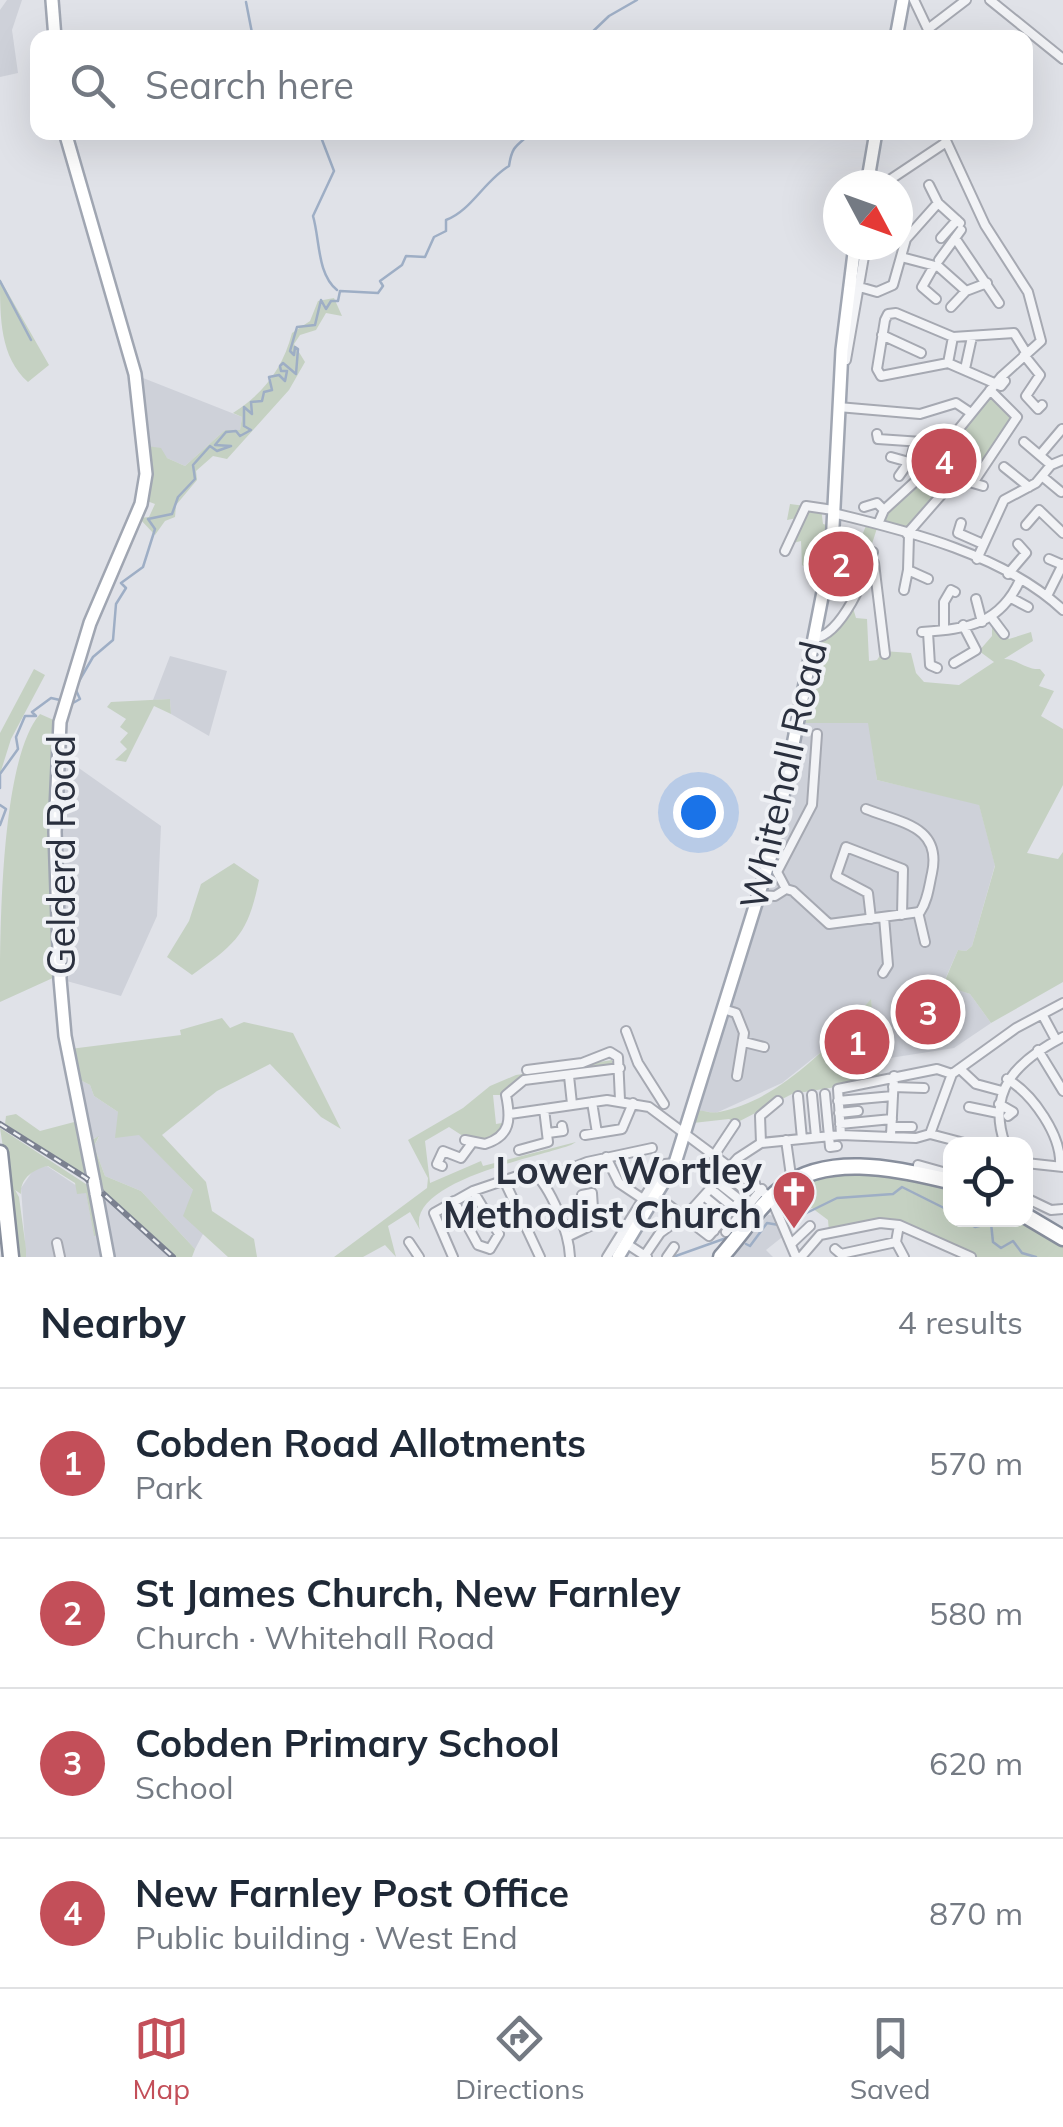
<!DOCTYPE html>
<html lang="en">
<head>
<meta charset="utf-8">
<style>
	:root { --surface:#fff; --page:#f6f6f7; --text:#1f2937; --muted:#747a83; --line:#e0e1e3; --accent:#c34f59 }
	body { margin:0; font-family:Mulish,sans-serif; background:var(--page); color:var(--text) }
	.controls { position:absolute; right:30px; bottom:30px; display:grid; overflow:hidden; border-radius:20px; box-shadow:0 10px 40px #0002 }
	.controls button { width:90px; height:90px; display:grid; place-items:center; padding:0; border:0; border-bottom:2px solid var(--line); background:var(--surface); color:var(--text); font:50px sans-serif }
	.compass { position:absolute; left:823px; top:170px; width:90px; height:90px; border-radius:50%; background:var(--surface); box-shadow:0 10px 40px #0002; rotate:131deg }
	.you { position:absolute; left:698px; top:812px; width:35px; height:35px; margin:-25px; border:8px solid #fff; border-radius:50%; background:#1a73e8; box-shadow:0 0 0 15px #1a73e833 }
	.badge { display:grid; place-items:center; width:65px; height:65px; border-radius:50%; background:var(--accent); color:#fff; font-size:32px; font-weight:700 }
	.pin { position:absolute; translate:-50% -50%; border:5px solid #fff; box-shadow:0 2px 10px #0006 }
	.list { margin:0; padding:0; list-style:none }
	h2 { display:flex; justify-content:space-between; align-items:center; height:130px; margin:0; padding:0 40px; font-size:42px }
	h2 small { font-size:32px; font-weight:400; color:var(--muted) }
	.list li { display:grid; grid-template-columns:65px 1fr auto; gap:30px; align-items:center; box-sizing:border-box; height:150px; padding:0 40px; border-top:2px solid var(--line) }
	.list b { display:block; font-size:38px; white-space:nowrap }
	.list p { margin:0; font-size:32px; white-space:nowrap; color:var(--muted) }
	.list em { font-size:32px; font-style:normal; color:var(--muted) }
	.icon { flex:none; width:55px; height:55px; fill:none; stroke:currentColor; stroke-width:2; stroke-linecap:round; stroke-linejoin:round }
	.map { position:relative; flex:none; width:1063px; height:1257px; overflow:hidden }
	.search { position:absolute; background:var(--surface); box-shadow:0 10px 40px #0002; left:30px; right:30px; top:30px; height:110px; display:flex; align-items:center; gap:25px; box-sizing:border-box; padding:0 35px; border-radius:20px; color:var(--muted); font-size:38px }
	.sheet { height:730px; background:var(--surface) }
	nav { display:flex; justify-content:space-around; align-items:center; box-sizing:border-box; height:140px; border-top:2px solid var(--line); background:var(--surface); font-size:28px; color:var(--muted) }
	nav a { display:grid; justify-items:center; gap:5px }
	nav .on { color:var(--accent) }
	.map>svg:first-child { display:block }
	.built { fill:#ced1d9 }
	.green { fill:#c5d1c2 }
	.lines { fill:none; stroke-linecap:round; stroke-linejoin:round }
	.stream { stroke:#9eaec5; stroke-width:2.5 }
	.minor-casing { stroke:#a6a9b2; stroke-width:12 }
	.major-casing { stroke:#a0a6b2; stroke-width:16 }
	.highway-casing { stroke:#888f9d; stroke-width:19 }
	.minor { stroke:#f2f3f6; stroke-width:8 }
	.major { stroke:#fff; stroke-width:11 }
	.highway { stroke:#fff; stroke-width:14 }
	.rail-casing { stroke:#7b8190; stroke-width:6 }
	.rail { stroke:#eff1f5; stroke-width:2.5; stroke-dasharray:8; stroke-linecap:butt }
	.major-bridge-casing { stroke:#a0a6b2; stroke-width:16; stroke-linecap:butt }
	.major-bridge { stroke:#fff; stroke-width:11 }
	.labels { text-anchor:middle; dominant-baseline:central; stroke-width:8; stroke-linejoin:round; paint-order:stroke }
	.street-label { font-size:38px; fill:#2a303e; stroke:#eff1f5 }
	.poi-label { font-size:38px; font-weight:bold; fill:#2a303e; stroke:#eff1f5; text-anchor:end }
</style>
</head>
<body>
<div class="map">
<svg width="1063" height="1257" viewBox="0 0 1063 1257">
	<rect width="100%" height="100%" fill="#e0e2e8"/>
	<!-- built -->
	<path class="built" d="M 7,0 L 22,0 L 12,30 L 18,73 L 0,77 L 0,10 Z
		M 138,376 L 242,417 L 240,430 L 225,430 L 185,466 L 167,458 L 147,446 Z
		M 170,656 L 227,671 L 209,736 L 171,714 L 170,699 L 153,700 Z
		M 803,723 L 869,723 L 877,780 L 979,804 L 995,865 L 972,946 L 966,951 L 958,950 L 943,984 L 970,994 L 991,1023 L 954,1048 L 877,1060 L 871,1000 L 821,1052 L 782,1083 L 716,1113 L 696,1110 L 785,809 Z
		M 66,759 L 161,826 L 157,916 L 121,996 L 63,980 L 59,879 L 62,760 Z
		M 76,1078 L 90,1085 L 94,1096 L 118,1112 L 193,1190 L 203,1234 L 195,1249 L 141,1191 L 105,1176 L 94,1146 L 99,1137 L 90,1139 Z
		M 47,1166 L 86,1192 L 94,1235 L 101,1234 L 105,1257 L 26,1257 L 21,1188 L 34,1169 Z
		M 101,1196 L 120,1210 L 169,1257 L 112,1257 Z
		M 768,1215 L 778,1216 L 786,1234 L 766,1250 L 773,1257 L 732,1257 Z"/>
	<!-- green -->
	<path class="green" d="M 0,279 L 49,365 L 28,382 C 0,357 0,318 0,279 Z
		M 334,298 L 342,316 L 326,313 L 316,330 L 300,335 L 294,344 L 305,362 L 289,390 L 227,459 L 213,456 L 196,471 L 197,480 L 176,505 L 175,517 L 165,521 L 155,535 L 139,518 L 149,517 L 155,504 L 147,501 L 147,446 L 161,448 L 167,458 L 185,466 L 225,430 L 240,430 L 242,417 L 233,413 C 264,393 283,368 292,333 L 310,321 L 318,301 Z
		M 990,390 L 1017,417 L 973,483 L 956,478 L 959,472 L 954,468 L 949,472 L 946,469 L 954,460 L 942,449 Z
		M 919,478 L 938,496 L 907,531 L 878,525 L 856,594 L 841,580 L 846,552 L 831,549 L 832,537 L 858,545 L 868,521 L 878,524 L 880,516 Z
		M 790,504 L 821,508 L 823,524 L 830,526 L 814,637 L 800,650 L 811,636 L 821,579 L 802,565 L 801,541 L 789,544 L 797,518 L 787,520 Z
		M 851,601 L 856,618 L 867,619 L 869,661 L 877,660 L 883,651 L 911,653 L 916,673 L 924,682 L 959,685 L 994,662 L 979,651 L 992,636 L 992,618 L 1009,639 L 1031,632 L 1033,641 L 1004,659 C 1018,659 1026,670 1040,669 L 1045,675 L 1039,686 L 1054,691 L 1041,716 L 1063,729 L 1063,785 L 1027,853 L 1058,859 L 1063,852 L 1063,982 L 991,1023 L 970,994 L 943,985 L 958,950 L 966,951 L 972,946 L 995,866 L 979,805 L 877,780 L 868,723 L 803,723 L 819,638 Z
		M 34,669 L 45,675 L 11,739 L 0,774 L 0,733 Z
		M 170,699 L 171,714 L 154,706 L 126,762 L 115,760 L 127,749 L 120,742 L 128,733 L 120,727 L 126,719 L 107,707 L 111,702 Z
		M 40,714 L 56,721 L 50,844 L 55,977 L 0,1002 C 0,935 0,760 40,714 Z
		M 234,863 L 259,880 C 248,934 237,943 192,975 L 167,957 L 189,921 L 201,884 Z
		M 871,999 L 880,1080 L 792,1094 L 736,1123 L 729,1119 L 693,1123 L 696,1110 C 703,1110 712,1114 719,1112 C 779,1101 833,1043 871,999 Z
		M 222,1018 L 230,1028 L 244,1022 L 293,1033 L 341,1129 L 321,1117 L 270,1064 L 217,1091 L 162,1135 L 206,1182 L 212,1211 L 254,1239 L 257,1257 L 228,1257 L 183,1216 L 193,1190 L 139,1135 L 115,1138 L 118,1112 L 94,1096 L 90,1085 L 76,1078 L 70,1049 L 181,1035 L 180,1030 Z
		M 612,1060 L 613,1066 L 524,1080 L 506,1095 L 493,1095 L 496,1124 L 508,1122 L 491,1140 L 469,1140 L 449,1127 L 425,1141 L 430,1183 L 481,1161 L 483,1166 L 576,1142 L 571,1145 C 539,1157 405,1181 420,1230 L 410,1212 L 388,1226 L 396,1257 L 385,1245 L 363,1257 L 334,1257 L 427,1188 L 428,1178 L 408,1140 L 463,1108 L 490,1086 L 516,1075 Z
		M 16,1114 L 40,1131 L 78,1121 L 88,1179 L 5,1124 L 6,1116 Z
		M 0,1128 L 92,1188 L 101,1234 L 94,1236 L 86,1193 L 77,1194 L 75,1183 L 48,1166 C 34,1169 20,1178 21,1194 L 15,1190 L 19,1197 L 26,1249 L 26,1257 L 20,1257 Z
		M 99,1136 L 94,1146 L 105,1176 L 141,1191 L 195,1249 L 192,1257 L 175,1257 L 98,1187 L 88,1142 Z
		M 863,1173 L 950,1187 L 950,1220 L 1025,1220 L 1063,1242 L 1063,1257 L 971,1257 L 916,1232 L 880,1223 L 829,1232 L 828,1220 L 812,1208 L 792,1220 L 786,1205 L 777,1209 C 785,1180 837,1174 863,1173 Z"/>
	<g class="lines">
		<!-- stream -->
		<path class="stream" d="M 246,2 L 253,38
			M 586,38 L 609,16 L 637,0
			M 319,132 L 334,171 L 313,216 C 320,240 317,274 337,290
			M 0,281 L 31,340
			M 73,703 L 80,699 L 75,688 L 93,657 L 113,640 L 116,604 L 126,588 L 121,583 L 143,567 L 155,529 L 148,519 L 172,514 L 178,497 L 195,479 L 193,465 L 210,446 L 217,451 L 231,446 L 215,445 L 226,432 L 236,431 L 240,436 L 251,430 L 244,426 L 244,407 L 252,414 L 251,402 L 262,401 L 264,392 L 272,390 L 269,377 L 279,375 L 285,381 L 287,371 L 281,371 L 280,366 L 283,363 L 296,374 L 298,349 L 295,347 L 294,355 L 290,351 L 297,327 L 315,325 L 321,300 L 326,309 L 331,301 L 338,301 L 340,291 L 378,293 L 383,286 L 380,281 L 402,265 L 406,256 L 425,257 L 434,237 L 446,231 L 446,220 C 471,211 485,180 509,166 C 512,145 517,146 532,132
			M 0,788 L 0,774 L 18,749 L 16,737 L 25,716 L 36,716 L 32,712 L 51,698 L 60,700
			M 0,805 L 6,809 L 0,825
			M 962,1220 L 975,1227 L 991,1223 L 993,1242 L 1001,1248 L 1013,1241 L 1022,1253 L 1036,1257
			M 786,1223 L 837,1198 L 893,1194 L 902,1187 L 950,1211
			M 746,1244 L 750,1246 L 767,1223 L 779,1225
			M 673,1257 L 729,1237"/>
		<defs>
			<path id="minor" d="M 914,0 L 932,38
				M 990,0 L 1063,59
				M 928,29 L 966,0
				M 882,185 L 945,143
				M 929,185 L 938,203 L 960,223
				M 941,238 L 957,220
				M 955,238 L 999,303
				M 901,257 L 939,267 L 966,291 L 987,283
				M 939,260 L 961,230
				M 934,266 L 922,287 L 936,299
				M 849,284 L 877,292 L 893,285 L 906,239 L 938,203
				M 951,307 L 966,291
				M 882,335 L 921,353
				M 1024,355 L 1040,375 L 1026,396 L 1038,409 L 1042,405
				M 846,360 L 866,245
				M 948,363 L 953,337
				M 965,369 L 972,337
				M 1001,377 L 1005,381 L 1001,386 L 948,363 L 881,376 L 877,369 L 885,320 L 888,314 L 896,313 L 953,337 L 1014,333 L 1027,354
				M 838,407 L 920,414 L 956,403 L 971,413
				M 877,434 L 878,439 L 922,442 L 940,453
				M 1024,442 L 1051,465
				M 1040,455 L 1062,429
				M 891,457 L 909,462
				M 935,459 L 956,478
				M 1004,467 L 1029,487
				M 899,476 L 911,459 L 915,442
				M 1043,477 L 1061,492
				M 973,483 L 1017,417 L 990,390
				M 864,507 L 877,503 L 884,510
				M 833,513 C 909,531 1004,555 1063,610
				M 961,523 L 958,533 L 983,544
				M 878,524 L 884,510 L 919,478 L 1001,377 L 1041,341 L 1028,292 L 985,225 L 942,132
				M 1026,525 L 1039,510 L 1063,533
				M 907,534 L 956,478 L 983,486
				M 909,535 L 908,570 L 928,579
				M 785,551 L 806,506 L 833,510
				M 977,559 L 1004,500 L 1036,483 L 1051,465 L 1063,460
				M 1049,559 L 1063,565
				M 874,563 L 885,654
				M 1008,574 L 1026,553 L 1018,544
				M 904,590 L 908,570
				M 1047,596 L 1063,564
				M 1011,598 L 1028,607
				M 976,599 L 982,622
				M 992,618 L 1004,634
				M 944,629 L 944,602 L 951,590 L 955,592
				M 922,632 C 968,629 1000,624 1020,580
				M 928,632 L 930,665 L 937,668
				M 815,638 C 841,635 867,575 873,552
				M 954,663 L 976,650 L 963,625
				M 786,889 L 777,872 L 812,805 L 817,734
				M 758,895 L 775,896 L 786,889 L 793,891 L 829,924 L 920,912 C 928,900 929,886 932,873 C 942,826 901,823 866,809
				M 918,912 L 925,942
				M 871,919 L 868,893 L 836,876 L 846,847 L 903,869 L 902,915
				M 883,973 L 888,965 L 884,917
				M 723,1009 L 736,1013 L 744,1033 L 737,1076
				M 1042,1014 L 1056,1040
				M 626,1031 L 638,1063 L 664,1104
				M 744,1042 L 764,1047
				M 1038,1050 L 1063,1091
				M 960,1069 L 976,1084 L 1002,1091
				M 527,1070 L 582,1063 L 610,1052 L 618,1057 L 620,1100
				M 569,1076 L 572,1104
				M 1007,1079 C 1033,1094 1062,1136 1060,1166
				M 893,1087 L 924,1088
				M 825,1094 L 830,1147 L 837,1146
				M 812,1095 L 816,1137
				M 798,1096 L 802,1139
				M 838,1101 L 893,1096
				M 592,1102 L 597,1133
				M 999,1104 L 1013,1112 L 1008,1116
				M 969,1107 L 998,1113
				M 839,1113 L 858,1111
				M 510,1114 L 607,1100 L 649,1107 L 771,1198 L 796,1257
				M 840,1124 L 892,1119
				M 892,1127 L 912,1127
				M 548,1133 L 563,1131 L 562,1126
				M 930,1134 L 952,1074 L 1016,1028 L 1063,1003
				M 930,1134 L 968,1144
				M 585,1135 L 622,1129 L 633,1103
				M 841,1135 L 838,1089 L 937,1069 L 952,1074
				M 891,1135 L 894,1076
				M 465,1140 L 485,1144 C 511,1136 511,1119 506,1095 L 524,1080 L 620,1068
				M 786,1140 L 791,1176
				M 761,1143 L 760,1116 L 778,1101
				M 1005,1144 C 986,1090 1018,1060 1063,1037
				M 519,1150 L 548,1142 L 544,1109
				M 715,1154 L 735,1124
				M 606,1157 L 619,1183 L 649,1203
				M 1026,1163 L 1063,1167
				M 918,1165 L 950,1174
				M 442,1166 L 437,1164 L 443,1151 L 461,1158 L 472,1143
				M 724,1173 L 747,1192
				M 504,1180 L 540,1257
				M 541,1180 L 587,1162 L 652,1148
				M 717,1182 L 740,1200
				M 711,1189 L 734,1208
				M 473,1191 L 499,1234 L 490,1249
				M 658,1197 L 709,1236 L 755,1183
				M 705,1197 L 727,1215
				M 1026,1198 L 1051,1210 L 1063,1209
				M 454,1201 L 478,1245 L 490,1249
				M 698,1204 L 721,1223
				M 691,1211 L 714,1231
				M 684,1218 L 738,1158 L 761,1143 L 841,1135 L 916,1138 L 930,1134
				M 899,1225 L 896,1242 L 904,1257
				M 726,1232 L 762,1189
				M 567,1237 L 594,1224 L 592,1193 L 582,1195 L 591,1198
				M 409,1242 L 419,1257
				M 57,1243 L 60,1257
				M 792,1243 L 810,1226
				M 627,1244 L 647,1257
				M 835,1249 L 841,1254 L 896,1242
				M 645,1255 L 660,1233 L 678,1220
				M 453,1257 L 434,1213 L 473,1191 L 532,1171 C 551,1187 569,1232 570,1257
				M 607,1257 L 665,1164 L 675,1163
				M 667,1257 L 674,1247
				M 801,1257 L 820,1235 L 880,1223 L 899,1225 L 971,1257"/>
			<path id="major" d="M 52,0 L 55,38
				M 896,38 L 903,0
				M 65,132 L 135,374 L 146,474 L 141,504 L 90,623 L 60,722 L 55,832 L 60,979 L 65,1036 L 94,1182
				M 867,185 L 876,132
				M 96,1193 L 108,1257
				M 618,1257 L 675,1163 L 772,852 L 832,546 L 842,350 L 855,245"/>
			<path id="highway" d="M 0,1153 L 11,1257
				M 1026,1216 L 1063,1238
				M 721,1257 C 741,1235 759,1205 783,1187 C 831,1152 899,1170 950,1181"/>
		</defs>
		<!-- minor casing -->
		<use href="#minor" class="minor-casing"/>
		<!-- major casing -->
		<use href="#major" class="major-casing"/>
		<!-- highway casing -->
		<use href="#highway" class="highway-casing"/>
		<!-- minor -->
		<use href="#minor" class="minor"/>
		<!-- major -->
		<use href="#major" class="major"/>
		<!-- highway -->
		<use href="#highway" class="highway"/>
		<defs>
			<path id="rail" d="M 0,1124 L 86,1178 L 173,1257"/>
		</defs>
		<!-- rail casing -->
		<use href="#rail" class="rail-casing"/>
		<!-- rail -->
		<use href="#rail" class="rail"/>
		<defs>
			<path id="major-bridge" d="M 94,1182 L 96,1193"/>
		</defs>
		<!-- major-bridge casing -->
		<use href="#major-bridge" class="major-bridge-casing"/>
		<!-- major-bridge -->
		<use href="#major-bridge" class="major-bridge"/>
	</g>
	<!-- icons -->
	<defs>
		<symbol id="church-pin" viewBox="-11 -11 22 30"><path d="M0 17L-7.5 6A9.5 9.5 0 1 1 7.5 6Z" fill="#c34f59" stroke="#eff1f5"/><path d="M-1.2-6h2.4v3.5h3.3v2.4h-3.3V6h-2.4V-.1h-3.3v-2.4h3.3Z" fill="#fff"/></symbol>
	</defs>
	<g fill-rule="evenodd">
		<use href="#church-pin" x="769" y="1167" width="50" height="68"/>
	</g>
	<g class="labels">
		<!-- street labels -->
		<g class="street-label">
			<text transform="translate(783 775) rotate(-77)">Whitehall Road</text>
			<text transform="translate(61 855) rotate(-90)">Gelderd Road</text>
		</g>
		<!-- poi labels -->
		<g class="poi-label">
			<text x="762" y="1170">Lower Wortley<tspan x="762" dy="44">Methodist Church</tspan></text>
		</g>
	</g>
</svg>
<div class="controls">
<button><svg class="icon" aria-label="locate" viewBox="0 0 24 24"><circle cx="12" cy="12" r="6"/><path d="M12 2v4M12 18v4M2 12h4M18 12h4"/></svg></button>
</div>
<svg class="compass" viewBox="-18 -18 36 36"><path d="M0-13l5 13h-10z" fill="#e53935"/><path d="M0 13l5-13h-10z" fill="#747a83"/></svg>
<div class="you"></div>
<div class="pin badge" style="left:857px;top:1042px">1</div>
<div class="pin badge" style="left:841px;top:564px">2</div>
<div class="pin badge" style="left:928px;top:1012px">3</div>
<div class="pin badge" style="left:944px;top:461px">4</div>
<div class="search"><svg class="icon" aria-label="search" viewBox="0 0 24 24"><circle cx="10" cy="10" r="6"/><path d="M15 15l6 6"/></svg>Search here</div>
</div>
<section class="sheet">
<h2>Nearby<small>4 results</small></h2>
<ul class="list">
<li><span class="badge">1</span><div><b>Cobden Road Allotments</b><p>Park</p></div><em>570 m</em></li>
<li><span class="badge">2</span><div><b>St James Church, New Farnley</b><p>Church · Whitehall Road</p></div><em>580 m</em></li>
<li><span class="badge">3</span><div><b>Cobden Primary School</b><p>School</p></div><em>620 m</em></li>
<li><span class="badge">4</span><div><b>New Farnley Post Office</b><p>Public building · West End</p></div><em>870 m</em></li>
</ul>
</section>
<nav>
<a class="on"><svg class="icon" aria-label="map" viewBox="0 0 24 24"><path d="M3 6l6-2 6 2 6-2v14l-6 2-6-2-6 2zM9 4v14M15 6v14"/></svg>Map</a>
<a><svg class="icon" aria-label="directions" viewBox="0 0 24 24"><path d="M12 3l9 9-9 9-9-9zM9 14v-3h6M13 9l2 2-2 2"/></svg>Directions</a>
<a><svg class="icon" aria-label="saved" viewBox="0 0 24 24"><path d="M7 4h10v16l-5-4-5 4z"/></svg>Saved</a>
</nav>
</body>
</html>
